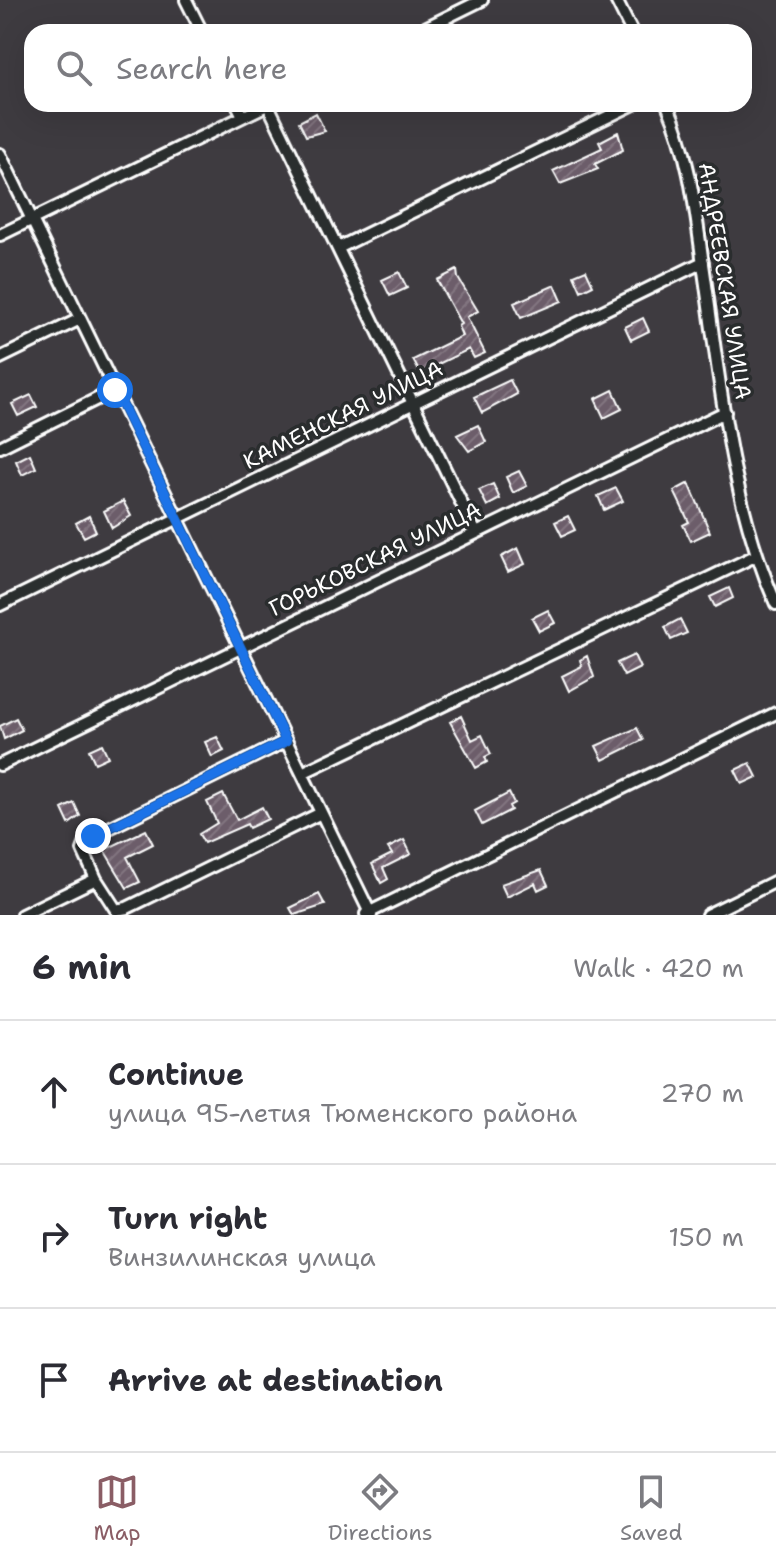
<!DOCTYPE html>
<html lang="en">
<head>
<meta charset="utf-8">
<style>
	:root { --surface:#fff; --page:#f7f7f7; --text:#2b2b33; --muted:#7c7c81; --line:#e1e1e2; --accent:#8a5d65 }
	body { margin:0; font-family:"Shantell Sans",sans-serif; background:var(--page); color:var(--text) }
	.stop { position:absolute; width:24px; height:24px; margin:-18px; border:6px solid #1a73e8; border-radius:50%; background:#fff }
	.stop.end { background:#1a73e8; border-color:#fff; box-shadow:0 2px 8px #0008 }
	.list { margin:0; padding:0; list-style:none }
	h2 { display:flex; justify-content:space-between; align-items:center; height:104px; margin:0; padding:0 32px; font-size:34px }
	h2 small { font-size:26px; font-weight:400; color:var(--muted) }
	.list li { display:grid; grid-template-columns:52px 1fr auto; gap:24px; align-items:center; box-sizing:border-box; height:144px; padding:0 32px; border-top:2px solid var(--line) }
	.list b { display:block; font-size:30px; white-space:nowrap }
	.list p { margin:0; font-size:26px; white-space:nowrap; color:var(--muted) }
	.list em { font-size:26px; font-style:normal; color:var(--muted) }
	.icon { flex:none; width:44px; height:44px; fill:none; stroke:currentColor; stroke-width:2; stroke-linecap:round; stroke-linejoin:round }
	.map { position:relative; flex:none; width:776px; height:915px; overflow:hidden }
	.search { position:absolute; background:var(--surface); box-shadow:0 8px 32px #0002; left:24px; right:24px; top:24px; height:88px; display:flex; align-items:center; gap:20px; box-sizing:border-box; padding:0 28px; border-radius:24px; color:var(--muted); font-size:30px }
	.sheet { height:536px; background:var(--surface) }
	nav { display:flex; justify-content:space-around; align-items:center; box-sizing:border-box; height:112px; border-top:2px solid var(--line); background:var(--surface); font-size:22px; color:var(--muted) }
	nav a { display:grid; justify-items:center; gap:4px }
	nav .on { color:var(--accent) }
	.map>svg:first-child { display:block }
	.building { fill:url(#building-hatch); stroke:#fff; stroke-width:2 }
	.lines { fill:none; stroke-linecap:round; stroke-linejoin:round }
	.minor-casing { stroke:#fff; stroke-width:16 }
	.minor { stroke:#2a2d2e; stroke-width:10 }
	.route { stroke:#1a73e8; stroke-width:10 }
	.labels { text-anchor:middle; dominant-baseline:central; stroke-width:7; stroke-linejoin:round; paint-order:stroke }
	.street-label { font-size:22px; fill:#fff; stroke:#2a2d2e }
</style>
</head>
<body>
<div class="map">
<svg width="776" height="915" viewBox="0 0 776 915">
	<defs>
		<pattern id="building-hatch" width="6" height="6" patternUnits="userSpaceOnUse" patternTransform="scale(2)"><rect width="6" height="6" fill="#6c5d6a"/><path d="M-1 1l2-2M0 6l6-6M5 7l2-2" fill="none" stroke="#827580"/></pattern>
	</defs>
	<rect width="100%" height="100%" fill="#3e3b40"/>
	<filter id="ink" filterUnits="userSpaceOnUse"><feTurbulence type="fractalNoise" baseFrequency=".0125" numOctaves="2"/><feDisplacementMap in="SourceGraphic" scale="16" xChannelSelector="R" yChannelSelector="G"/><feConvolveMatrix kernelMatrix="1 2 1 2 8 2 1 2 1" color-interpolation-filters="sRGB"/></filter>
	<g filter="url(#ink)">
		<!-- building -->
		<path class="building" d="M 316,113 L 325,131 L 306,136 L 299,122 Z
			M 618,132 L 623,150 L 595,164 L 598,169 L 560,184 L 553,171 L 602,148 L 599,142 Z
			M 457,270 L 458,278 L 478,311 L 467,317 L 485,353 L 474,358 L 469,349 L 420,373 L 413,360 L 462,336 L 458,326 L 461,324 L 437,280 Z
			M 586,270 L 593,285 L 581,291 L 574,275 Z
			M 399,272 L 407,288 L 390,296 L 382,280 Z
			M 555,285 L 562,301 L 521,318 L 514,303 Z
			M 643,318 L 649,331 L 631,340 L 625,327 Z
			M 510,380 L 517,394 L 482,413 L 474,397 Z
			M 613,390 L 622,409 L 604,418 L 595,399 Z
			M 31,395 L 37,407 L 18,416 L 12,404 Z
			M 478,425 L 486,442 L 469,451 L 457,435 Z
			M 30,454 L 36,468 L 22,475 L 16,461 Z
			M 519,471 L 527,486 L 513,493 L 506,477 Z
			M 689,483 L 710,532 L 691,541 L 683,525 L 689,522 L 674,491 Z
			M 493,484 L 500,499 L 487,506 L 479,490 Z
			M 616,488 L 623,501 L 604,510 L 598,496 Z
			M 123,501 L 131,516 L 112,528 L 104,511 Z
			M 89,516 L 96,531 L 84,537 L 76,523 Z
			M 568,516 L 575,530 L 562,536 L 555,522 Z
			M 518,548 L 525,564 L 508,572 L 501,557 Z
			M 729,588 L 733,598 L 715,607 L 710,597 Z
			M 548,610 L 555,623 L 539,631 L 532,618 Z
			M 680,619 L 687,633 L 671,640 L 665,627 Z
			M 634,655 L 640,668 L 624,676 L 617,663 Z
			M 587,656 L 594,677 L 569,691 L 562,676 L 582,666 L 580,660 Z
			M 461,716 L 472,740 L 482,735 L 491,754 L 485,757 L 487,762 L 476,768 L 450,722 Z
			M 16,718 L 22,730 L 4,739 L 0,726 Z
			M 637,728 L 643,740 L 603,760 L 596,746 Z
			M 217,737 L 224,751 L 212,757 L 205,742 Z
			M 102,744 L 108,757 L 95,763 L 89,750 Z
			M 750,763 L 757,777 L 742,784 L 735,770 Z
			M 509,793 L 514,803 L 509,806 L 511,810 L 482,825 L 475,811 Z
			M 223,794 L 237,820 L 262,807 L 268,819 L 249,828 L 247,824 L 204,843 L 199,834 L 217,823 L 207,802 Z
			M 74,803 L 80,816 L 69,824 L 62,809 Z
			M 146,830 L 153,844 L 127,857 L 140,882 L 127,888 L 104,850 Z
			M 404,840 L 411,854 L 383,868 L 388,879 L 381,883 L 372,864 L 392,854 L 388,848 Z
			M 541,870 L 548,885 L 538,890 L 535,883 L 507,897 L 501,884 Z
			M 319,894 L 325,905 L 294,915 L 290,908 Z"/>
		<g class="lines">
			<defs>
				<path id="minor" d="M 186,0 L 202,32
					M 616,0 L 632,32
					M 417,32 L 482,0
					M 237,104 L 243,116
					M 667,104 C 690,156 695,208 703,264 C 720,379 729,497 776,604
					M 268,105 L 476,533
					M 0,154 L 371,915
					M 0,235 L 269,104
					M 338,248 L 634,104
					M 0,358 L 80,319
					M 0,447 L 115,390
					M 0,605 L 703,262
					M 0,765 L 725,412
					M 302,773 L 755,556
					M 96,879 L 116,910 L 127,908 L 321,813
					M 366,914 L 776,713
					M 22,915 L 96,879 L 83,850 L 86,842 L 93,836 L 286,741
					M 707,915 L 776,881"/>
			</defs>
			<!-- minor casing -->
			<use href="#minor" class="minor-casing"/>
			<!-- minor -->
			<use href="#minor" class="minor"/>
		</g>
	</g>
	<g class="lines" filter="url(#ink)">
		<!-- route -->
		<path class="route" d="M 93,836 L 286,741 L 115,390"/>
	</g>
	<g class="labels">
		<!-- street labels -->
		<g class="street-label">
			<text transform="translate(725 281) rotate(81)">АНДРЕЕВСКАЯ УЛИЦА</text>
			<text transform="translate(343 415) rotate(-26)">КАМЕНСКАЯ УЛИЦА</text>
			<text transform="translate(375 559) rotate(-26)">ГОРЬКОВСКАЯ УЛИЦА</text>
		</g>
	</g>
</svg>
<div class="stop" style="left:115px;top:390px"></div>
<div class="stop end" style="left:93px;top:836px"></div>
<div class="search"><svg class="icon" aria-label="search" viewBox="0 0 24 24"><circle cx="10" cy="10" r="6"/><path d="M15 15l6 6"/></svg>Search here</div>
</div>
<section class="sheet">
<h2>6 min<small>Walk · 420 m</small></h2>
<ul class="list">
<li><svg class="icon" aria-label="ahead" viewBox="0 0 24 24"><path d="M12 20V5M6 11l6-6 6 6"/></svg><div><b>Continue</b><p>улица 95-летия Тюменского района</p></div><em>270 m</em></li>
<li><svg class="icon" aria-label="right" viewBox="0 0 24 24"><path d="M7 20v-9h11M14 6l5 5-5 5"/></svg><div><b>Turn right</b><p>Винзилинская улица</p></div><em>150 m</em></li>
<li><svg class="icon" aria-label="arrive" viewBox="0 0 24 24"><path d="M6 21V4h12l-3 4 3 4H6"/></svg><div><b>Arrive at destination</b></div></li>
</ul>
</section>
<nav>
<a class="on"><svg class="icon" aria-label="map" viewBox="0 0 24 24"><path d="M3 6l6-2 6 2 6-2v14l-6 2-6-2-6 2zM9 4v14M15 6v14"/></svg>Map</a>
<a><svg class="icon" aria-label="directions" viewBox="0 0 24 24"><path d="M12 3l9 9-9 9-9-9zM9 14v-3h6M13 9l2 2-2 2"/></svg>Directions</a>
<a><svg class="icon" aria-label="saved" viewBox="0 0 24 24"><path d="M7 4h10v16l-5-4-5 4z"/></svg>Saved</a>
</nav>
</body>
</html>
